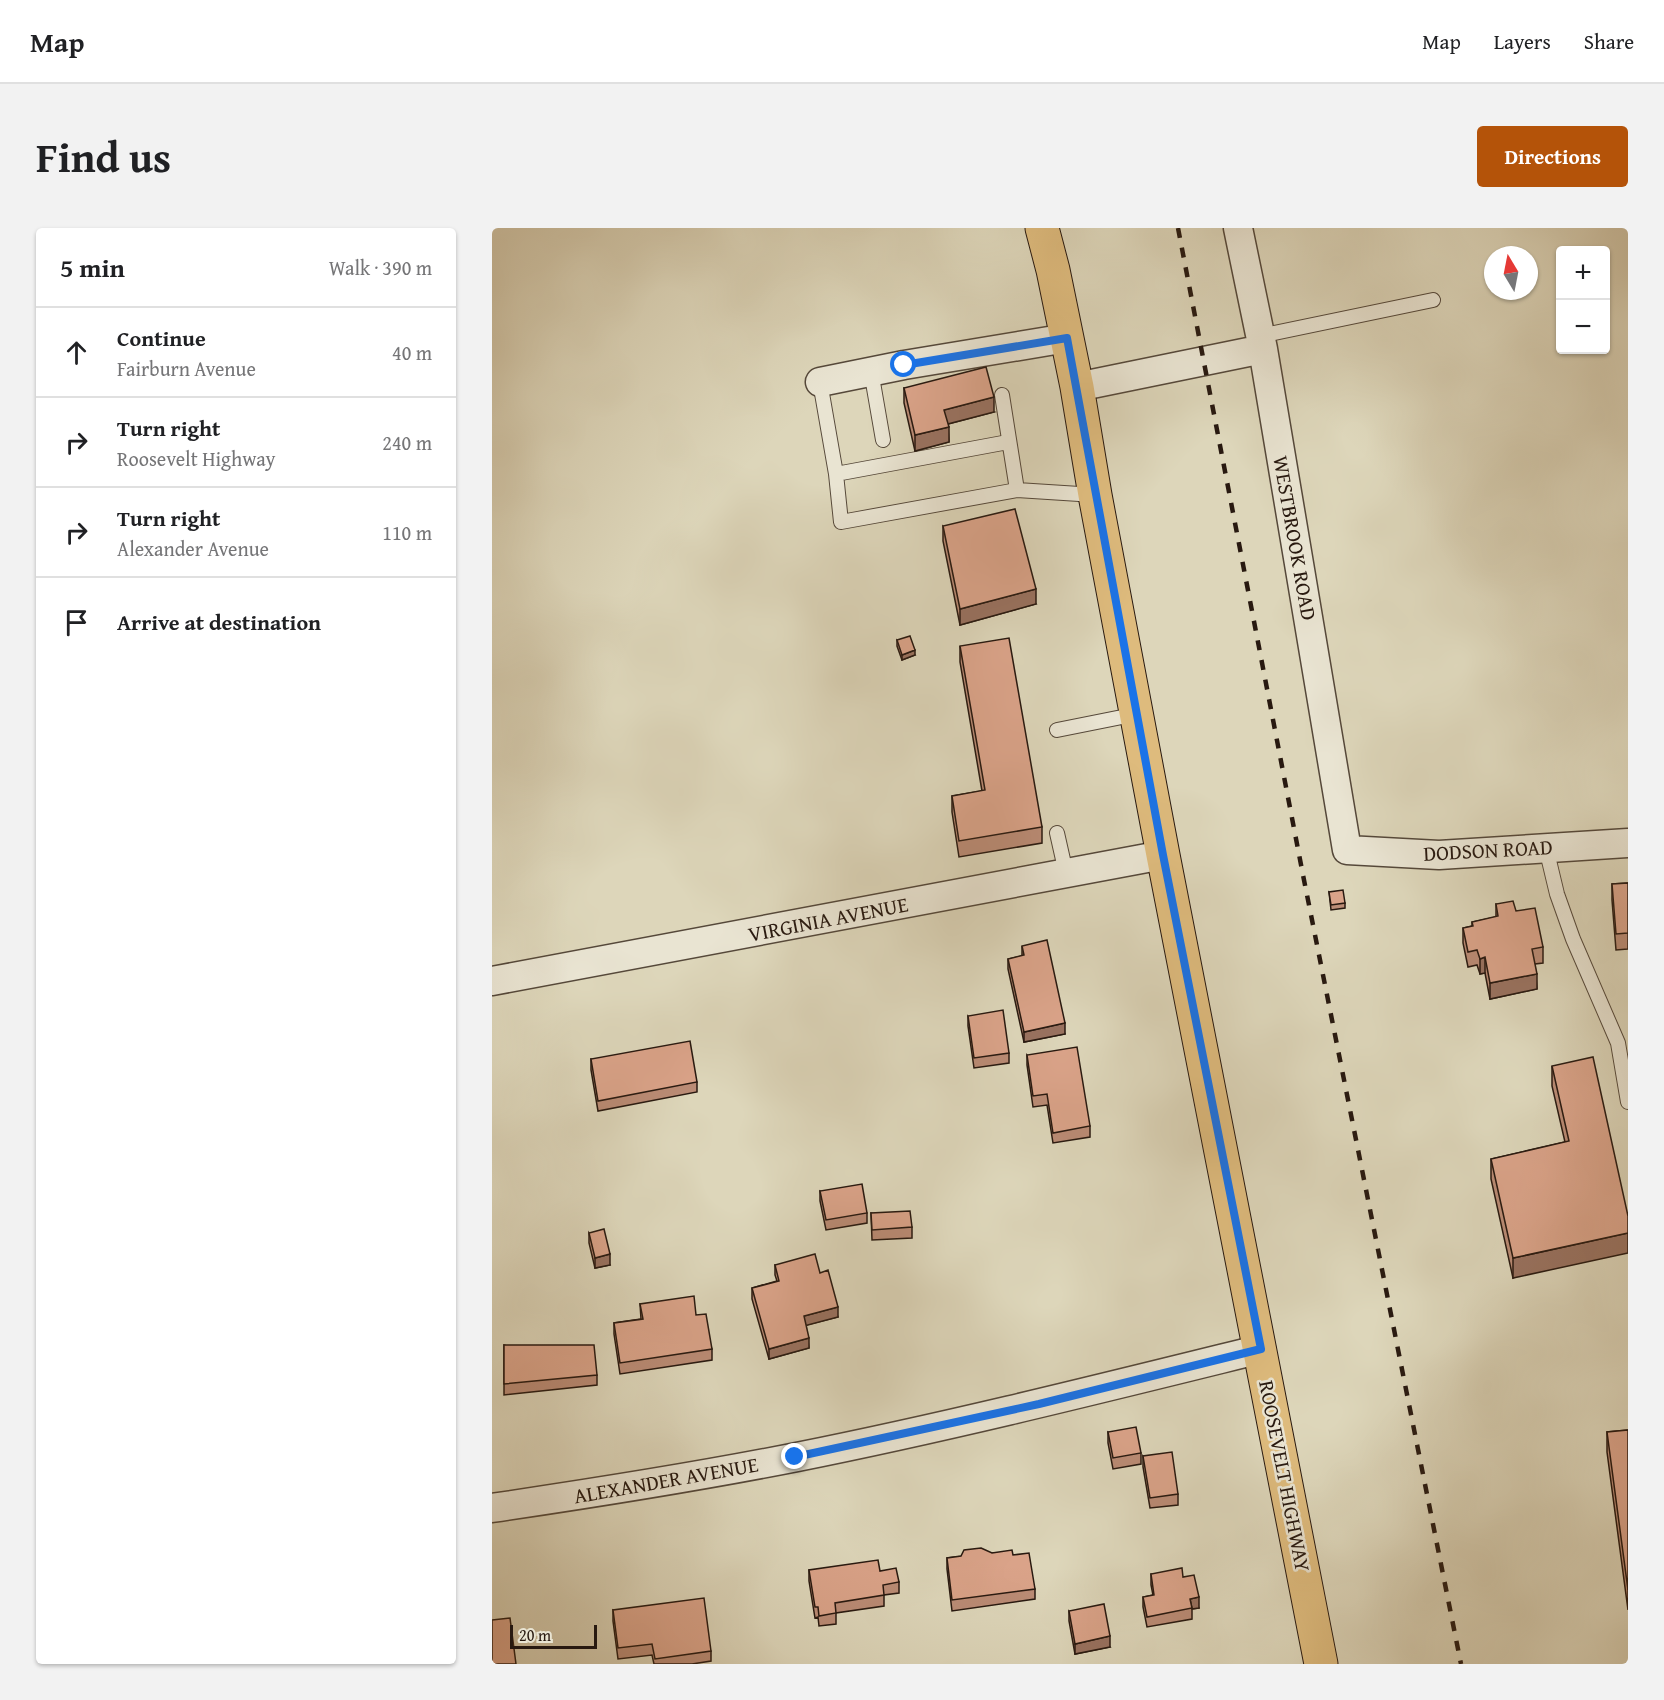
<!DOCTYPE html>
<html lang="en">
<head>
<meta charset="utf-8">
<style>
	:root { --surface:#fff; --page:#f2f2f2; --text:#202124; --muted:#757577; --line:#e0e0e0; --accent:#b45309 }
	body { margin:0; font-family:"Gentium Book Plus",serif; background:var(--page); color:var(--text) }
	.controls { position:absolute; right:18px; top:18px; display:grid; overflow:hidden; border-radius:6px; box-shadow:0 2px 4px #0004 }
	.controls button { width:54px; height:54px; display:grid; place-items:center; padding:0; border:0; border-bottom:2px solid var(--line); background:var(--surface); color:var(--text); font:30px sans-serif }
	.compass { position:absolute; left:992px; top:18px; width:54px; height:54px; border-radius:50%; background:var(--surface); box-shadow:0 2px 4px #0004; rotate:350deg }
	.scale { position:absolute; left:18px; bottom:15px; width:87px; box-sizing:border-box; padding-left:6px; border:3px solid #281910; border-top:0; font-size:16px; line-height:21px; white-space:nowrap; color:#281910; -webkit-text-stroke:4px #e9e4d2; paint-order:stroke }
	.stop { position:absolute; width:18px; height:18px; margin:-14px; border:4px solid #1a73e8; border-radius:50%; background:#fff }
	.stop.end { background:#1a73e8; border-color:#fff; box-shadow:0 2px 6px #0008 }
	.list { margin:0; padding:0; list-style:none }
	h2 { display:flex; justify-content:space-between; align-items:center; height:78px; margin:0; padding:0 24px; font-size:26px }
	h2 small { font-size:20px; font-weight:400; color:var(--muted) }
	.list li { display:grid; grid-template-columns:39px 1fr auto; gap:18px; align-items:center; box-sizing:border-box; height:90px; padding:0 24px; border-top:2px solid var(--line) }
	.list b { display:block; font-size:22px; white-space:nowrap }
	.list p { margin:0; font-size:20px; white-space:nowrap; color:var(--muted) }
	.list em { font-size:20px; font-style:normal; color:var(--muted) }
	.icon { flex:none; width:33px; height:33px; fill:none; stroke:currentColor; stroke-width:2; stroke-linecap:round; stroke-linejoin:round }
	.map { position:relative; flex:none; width:1136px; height:1436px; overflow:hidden; border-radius:6px }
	header { display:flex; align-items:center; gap:36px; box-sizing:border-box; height:84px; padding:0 30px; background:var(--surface); border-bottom:2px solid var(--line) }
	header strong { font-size:28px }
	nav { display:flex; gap:33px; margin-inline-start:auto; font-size:21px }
	.intro { display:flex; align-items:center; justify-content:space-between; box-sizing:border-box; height:144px; padding:0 36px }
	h1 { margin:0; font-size:42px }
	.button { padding:15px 27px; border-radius:6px; background:var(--accent); color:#fff; font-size:21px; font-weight:700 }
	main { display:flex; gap:36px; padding:0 36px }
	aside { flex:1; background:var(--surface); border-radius:6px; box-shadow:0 2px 4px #0004 }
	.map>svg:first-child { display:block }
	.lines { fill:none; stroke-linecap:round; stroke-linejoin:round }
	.lane-casing { stroke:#55483a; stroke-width:16 }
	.street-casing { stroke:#55483a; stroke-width:31 }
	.primary-casing { stroke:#281910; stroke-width:35 }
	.lane { stroke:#e9e4d2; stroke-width:14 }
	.street { stroke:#e9e4d2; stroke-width:28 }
	.primary { stroke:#debb7d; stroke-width:33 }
	.rail { stroke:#281910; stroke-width:4.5; stroke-dasharray:10 10; stroke-linecap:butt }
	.wall { fill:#bb8c76; stroke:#281910; stroke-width:1.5 }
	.shaded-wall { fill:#997260; stroke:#281910; stroke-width:1.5 }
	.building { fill:#daa389; stroke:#281910; stroke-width:1.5 }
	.route { stroke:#1a73e8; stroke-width:8 }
	.labels { text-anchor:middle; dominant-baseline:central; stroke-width:5; stroke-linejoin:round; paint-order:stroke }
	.street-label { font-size:21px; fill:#281910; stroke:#e9e4d2 }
</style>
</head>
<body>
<header>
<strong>Map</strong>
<nav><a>Map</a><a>Layers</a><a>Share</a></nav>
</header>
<div class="intro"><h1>Find us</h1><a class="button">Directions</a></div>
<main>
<aside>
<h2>5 min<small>Walk · 390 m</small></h2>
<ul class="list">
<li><svg class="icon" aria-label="ahead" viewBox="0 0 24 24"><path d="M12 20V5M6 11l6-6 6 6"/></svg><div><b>Continue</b><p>Fairburn Avenue</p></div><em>40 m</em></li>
<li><svg class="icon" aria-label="right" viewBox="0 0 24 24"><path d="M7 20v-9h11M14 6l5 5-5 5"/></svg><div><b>Turn right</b><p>Roosevelt Highway</p></div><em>240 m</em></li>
<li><svg class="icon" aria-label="right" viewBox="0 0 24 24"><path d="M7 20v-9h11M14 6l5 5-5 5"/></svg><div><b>Turn right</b><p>Alexander Avenue</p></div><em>110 m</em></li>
<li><svg class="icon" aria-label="arrive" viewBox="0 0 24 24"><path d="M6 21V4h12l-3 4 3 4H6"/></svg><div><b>Arrive at destination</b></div></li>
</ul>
</aside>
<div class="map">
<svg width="1136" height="1436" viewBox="0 0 1136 1436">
	<rect width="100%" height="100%" fill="#ddd6ba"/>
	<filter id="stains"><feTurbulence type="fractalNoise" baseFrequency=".00333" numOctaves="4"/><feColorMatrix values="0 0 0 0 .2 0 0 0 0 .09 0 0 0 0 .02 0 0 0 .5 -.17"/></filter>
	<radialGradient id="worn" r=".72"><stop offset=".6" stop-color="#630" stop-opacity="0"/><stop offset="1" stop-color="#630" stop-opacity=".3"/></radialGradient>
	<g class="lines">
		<defs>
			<path id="lane" d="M 768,108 L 941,72
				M 379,143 L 391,212
				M 328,154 L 344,246 L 349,294 L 525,262 L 603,267
				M 510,167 L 525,262
				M 344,246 L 516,214
				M 565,502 L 645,486
				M 565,605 L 574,645
				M 1054,620 L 1065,666 L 1081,711 L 1126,815 L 1136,874"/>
			<path id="street" d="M 746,0 L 771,121 L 855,622 L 947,627 L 1136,615
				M 328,154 L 412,137 L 575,110
				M 585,159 L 771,121
				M 0,753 L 671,627
				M 0,1280 C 102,1265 204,1249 305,1229 C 460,1198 615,1159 769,1121"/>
			<path id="primary" d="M 550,0 L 561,42 L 585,159 L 603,267 L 671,627 L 829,1436"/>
		</defs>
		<!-- lane casing -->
		<use href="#lane" class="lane-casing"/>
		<!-- street casing -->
		<use href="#street" class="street-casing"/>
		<!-- primary casing -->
		<use href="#primary" class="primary-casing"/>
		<!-- lane -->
		<use href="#lane" class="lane"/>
		<!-- street -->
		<use href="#street" class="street"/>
		<!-- primary -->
		<use href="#primary" class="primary"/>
		<!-- rail -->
		<path class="rail" d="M 686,0 L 811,647 L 969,1436"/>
	</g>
	<!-- wall -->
	<path class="wall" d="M 412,160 L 502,184 L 456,196 L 457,214 L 423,223 L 412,175 Z
		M 451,298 L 544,376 L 468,397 L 451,313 Z
		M 405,412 L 423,427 L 410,432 L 405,418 Z
		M 468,418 L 550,599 L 550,615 L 467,629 L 460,584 L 460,568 L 490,563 L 468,434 Z
		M 1136,655 L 1136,721 L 1124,722 L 1120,672 L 1120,656 Z
		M 837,664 L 853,675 L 853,680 L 839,682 Z
		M 1004,676 L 1024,683 L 1051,719 L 1051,735 L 1043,736 L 1045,761 L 998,771 L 993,745 L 988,746 L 985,737 L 976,739 L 971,715 L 971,700 L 980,698 L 980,694 L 1004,689 Z
		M 530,718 L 573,806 L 532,814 L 516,741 L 516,731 L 530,728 Z
		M 476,788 L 517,825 L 517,835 L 482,840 L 476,798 Z
		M 535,827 L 598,898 L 598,909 L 561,915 L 555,877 L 541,879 L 535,837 Z
		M 99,831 L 205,854 L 205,864 L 106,883 L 99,842 Z
		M 1060,838 L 1136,988 L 1021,1050 L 999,951 L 999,931 L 1073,914 L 1060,858 Z
		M 328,963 L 375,985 L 375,995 L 334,1002 L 328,973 Z
		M 379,985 L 420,999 L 420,1010 L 380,1012 Z
		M 97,1005 L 118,1037 L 103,1040 L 97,1015 Z
		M 283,1037 L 328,1045 L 346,1089 L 314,1097 L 317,1120 L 277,1131 L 260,1071 L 260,1060 L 285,1053 L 283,1047 Z
		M 148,1076 L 204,1087 L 220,1121 L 220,1132 L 128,1146 L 122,1106 L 122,1095 L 149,1091 Z
		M 12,1117 L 105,1147 L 105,1157 L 12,1167 Z
		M 1136,1202 L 1136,1382 L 1115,1224 L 1115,1204 Z
		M 616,1204 L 649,1225 L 649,1236 L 621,1241 L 616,1215 Z
		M 651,1228 L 686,1266 L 686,1277 L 658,1280 L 651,1239 Z
		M 500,1325 L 521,1327 L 543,1361 L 543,1371 L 460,1383 L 455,1341 L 455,1330 Z
		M 317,1342 L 388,1343 L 407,1354 L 407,1365 L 392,1367 L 392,1378 L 344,1385 L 344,1396 L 327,1398 L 326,1389 L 323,1390 L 317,1353 Z
		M 659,1346 L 691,1349 L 707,1380 L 700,1381 L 700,1391 L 655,1399 L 651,1379 L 651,1369 L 661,1367 L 659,1357 Z
		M 121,1382 L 219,1423 L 219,1433 L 200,1436 L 162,1436 L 160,1427 L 126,1431 L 121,1393 Z
		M 577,1383 L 618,1419 L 583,1426 L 577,1393 Z"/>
	<!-- shaded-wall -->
	<path class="shaded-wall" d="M 502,169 L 502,184 L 452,197 L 452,182 Z
		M 457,199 L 457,214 L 423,223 L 423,207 Z
		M 544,361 L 544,376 L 468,397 L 468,381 Z
		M 423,422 L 423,427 L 410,432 L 410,427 Z
		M 993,729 L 993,745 L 988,746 L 988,731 Z
		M 1045,746 L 1045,761 L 998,771 L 998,755 Z
		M 573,795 L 573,806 L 532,814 L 532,804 Z
		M 1136,1005 L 1136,1025 L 1021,1050 L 1021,1030 Z
		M 118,1026 L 118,1037 L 103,1040 L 103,1030 Z
		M 346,1079 L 346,1089 L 312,1098 L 312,1088 Z
		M 317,1110 L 317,1120 L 277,1131 L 277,1121 Z
		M 707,1369 L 707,1380 L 700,1381 L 698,1371 Z
		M 618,1408 L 618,1419 L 583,1426 L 583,1416 Z"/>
	<!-- building -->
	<path class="building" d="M 494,139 L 502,169 L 452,182 L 457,199 L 423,207 L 412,160 Z
		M 523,281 L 544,361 L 468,381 L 451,298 Z
		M 418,408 L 423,422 L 410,427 L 405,412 Z
		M 517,410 L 550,599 L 467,613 L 460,568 L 493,562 L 468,418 Z
		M 1136,655 L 1136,705 L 1124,706 L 1120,656 Z
		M 851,662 L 853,675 L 839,677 L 837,664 Z
		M 1021,673 L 1024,683 L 1043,680 L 1051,719 L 1040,721 L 1045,746 L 998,755 L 993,729 L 988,731 L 985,722 L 976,724 L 971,700 L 981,698 L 980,694 L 1006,688 L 1004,676 Z
		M 555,712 L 573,795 L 532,804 L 516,731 L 532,727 L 530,718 Z
		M 511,782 L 517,825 L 482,830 L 476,788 Z
		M 198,813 L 205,854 L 106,873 L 99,831 Z
		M 585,819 L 598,898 L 561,905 L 555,866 L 541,868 L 535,827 Z
		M 1101,829 L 1136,988 L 1136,1005 L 1021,1030 L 999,931 L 1077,913 L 1060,838 Z
		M 370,956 L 375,985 L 334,992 L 328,963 Z
		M 418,983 L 420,999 L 380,1002 L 379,985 Z
		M 112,1001 L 118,1026 L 103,1030 L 97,1005 Z
		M 323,1026 L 328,1045 L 336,1042 L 346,1079 L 312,1088 L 317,1110 L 277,1121 L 260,1060 L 287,1053 L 283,1037 Z
		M 202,1068 L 204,1087 L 214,1086 L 220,1121 L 128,1135 L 122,1095 L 151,1091 L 148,1076 Z
		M 12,1117 L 102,1117 L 105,1147 L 12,1156 Z
		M 644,1199 L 649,1225 L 621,1230 L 616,1204 Z
		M 1136,1202 L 1136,1362 L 1115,1204 Z
		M 680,1224 L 686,1266 L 658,1270 L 651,1228 Z
		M 489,1320 L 500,1325 L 520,1322 L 521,1327 L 537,1325 L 543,1361 L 460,1372 L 455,1330 L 469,1328 L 472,1322 Z
		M 386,1332 L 388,1343 L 404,1340 L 407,1354 L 391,1357 L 392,1367 L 343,1375 L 344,1385 L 327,1388 L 326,1379 L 323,1379 L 317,1342 Z
		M 690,1340 L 691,1349 L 702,1347 L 707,1369 L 698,1371 L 700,1380 L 655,1389 L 651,1369 L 662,1367 L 659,1346 Z
		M 212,1370 L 219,1423 L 163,1431 L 160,1416 L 126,1420 L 121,1382 Z
		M 612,1376 L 618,1408 L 583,1416 L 577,1383 Z
		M 18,1390 L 24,1436 L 0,1436 L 0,1392 Z"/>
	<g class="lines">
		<!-- route -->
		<path class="route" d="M 303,1229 L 547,1176 L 769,1121 L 671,627 L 575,110 L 412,137"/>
	</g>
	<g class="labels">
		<!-- street labels -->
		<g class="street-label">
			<text transform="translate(803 310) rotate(80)">WESTBROOK ROAD</text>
			<text transform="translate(996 622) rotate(-3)">DODSON ROAD</text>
			<text transform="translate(336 691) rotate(-11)">VIRGINIA AVENUE</text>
			<text transform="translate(793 1248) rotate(79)">ROOSEVELT HIGHWAY</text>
			<text transform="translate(174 1252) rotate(-10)">ALEXANDER AVENUE</text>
		</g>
	</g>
	<rect width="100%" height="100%" filter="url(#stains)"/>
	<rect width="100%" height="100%" fill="url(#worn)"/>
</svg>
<div class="controls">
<button>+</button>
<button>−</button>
</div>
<svg class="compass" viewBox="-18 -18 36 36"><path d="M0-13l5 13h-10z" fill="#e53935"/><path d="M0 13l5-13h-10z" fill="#757577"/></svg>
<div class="scale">20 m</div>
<div class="stop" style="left:412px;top:137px"></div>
<div class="stop end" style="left:303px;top:1229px"></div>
</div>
</main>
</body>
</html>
